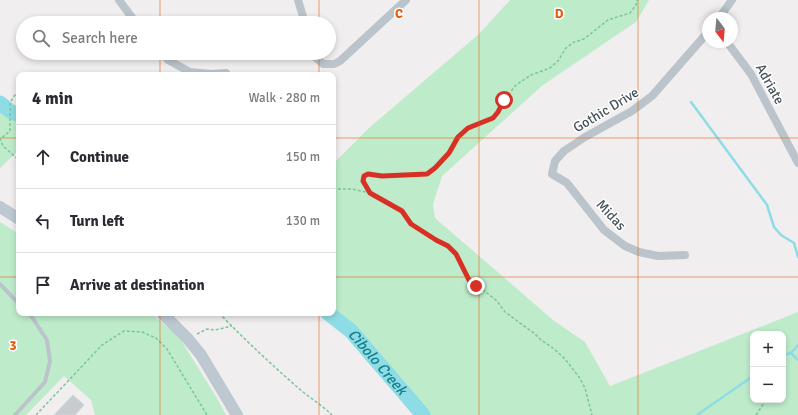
<!DOCTYPE html>
<html lang="en">
<head>
<meta charset="utf-8">
<style>
	:root { --surface:#fff; --page:#f2f2f3; --text:#2b2b33; --muted:#7c7c81; --line:#e1e1e2 }
	body { margin:0; font-family:Signika,sans-serif; background:var(--page); color:var(--text) }
	.controls { position:absolute; right:12px; bottom:12px; display:grid; overflow:hidden; border-radius:8px; box-shadow:0 2px 6px #0003 }
	.controls button { width:36px; height:36px; display:grid; place-items:center; padding:0; border:0; border-bottom:1px solid var(--line); background:var(--surface); color:var(--text); font:20px sans-serif }
	.compass { position:absolute; left:702px; top:12px; width:36px; height:36px; border-radius:50%; background:var(--surface); box-shadow:0 2px 6px #0003; rotate:164deg }
	.stop { position:absolute; width:12px; height:12px; margin:-9px; border:3px solid #d93025; border-radius:50%; background:#fff }
	.stop.end { background:#d93025; border-color:#fff; box-shadow:0 1px 4px #0008 }
	.list { margin:0; padding:0; list-style:none }
	h2 { display:flex; justify-content:space-between; align-items:center; height:52px; margin:0; padding:0 16px; font-size:17px }
	h2 small { font-size:13px; font-weight:400; color:var(--muted) }
	.list li { display:grid; grid-template-columns:26px 1fr auto; gap:12px; align-items:center; box-sizing:border-box; height:64px; padding:0 16px; border-top:1px solid var(--line) }
	.list b { display:block; font-size:15px; white-space:nowrap }
	.list em { font-size:13px; font-style:normal; color:var(--muted) }
	.icon { flex:none; width:22px; height:22px; fill:none; stroke:currentColor; stroke-width:2; stroke-linecap:round; stroke-linejoin:round }
	.map { position:relative; flex:none; width:798px; height:415px; overflow:hidden }
	.search { position:absolute; background:var(--surface); box-shadow:0 2px 6px #0003; left:16px; top:16px; width:320px; height:44px; display:flex; align-items:center; gap:10px; box-sizing:border-box; padding:0 14px; border-radius:22px; color:var(--muted); font-size:15px }
	.panel { position:absolute; background:var(--surface); box-shadow:0 2px 6px #0003; left:16px; top:72px; width:320px; height:244px; border-radius:8px }
	.map>svg:first-child { display:block }
	.green { fill:#beeccb; fill-rule:evenodd }
	.lines { fill:none; stroke-linecap:round; stroke-linejoin:round }
	.stream { stroke:#8edde6; stroke-width:2.5 }
	.river { stroke:#8edde6; stroke-width:15 }
	.building { fill:#c8ccd0; stroke:#d2d5d9 }
	.path { stroke:#79c798; stroke-width:1.5; stroke-dasharray:3 2; stroke-linecap:butt }
	.service { stroke:#bac4ca; stroke-width:4 }
	.minor { stroke:#bac4ca; stroke-width:8 }
	.secondary { stroke:#bdc8d1; stroke-width:12 }
	.route { stroke:#d93025; stroke-width:5 }
	.grid { fill:none; stroke:#e8590c; stroke-width:1; stroke-opacity:0.55 }
	.labels { text-anchor:middle; dominant-baseline:central; stroke-width:3; stroke-linejoin:round; paint-order:stroke }
	.street-label { font-size:14px; fill:#47535a; stroke:#fff }
	.water-label { font-size:15px; font-style:italic; fill:#147f8a; stroke:#fff }
	.grid-label { font-size:13px; text-anchor:middle; font-weight:bold; fill:#e8590c; stroke:#fff; stroke-width:3; stroke-linejoin:round; paint-order:stroke }
</style>
</head>
<body>
<div class="map">
<svg width="798" height="415" viewBox="0 0 798 415">
	<rect width="100%" height="100%" fill="#f0eeee"/>
	<!-- green -->
	<path class="green" d="M 510,0 L 649,0 L 636,22 L 543,85 L 442,176 L 433,204 L 435,218 L 553,320 L 585,342 L 610,386 L 798,312 L 798,415 L 430,415 L 400,377 L 346,322 L 333,312 L 333,164 L 369,128 L 479,34 ZM 753,334 L 783,334 L 783,400 L 753,400 Z
		M 0,108 L 19,122 L 19,150 L 0,168 Z
		M 0,222 L 19,234 L 19,313 L 151,313 L 179,337 L 217,398 L 226,415 L 95,415 L 91,400 L 64,376 L 26,415 L 0,415 Z"/>
	<g class="lines">
		<!-- stream -->
		<path class="stream" d="M 691,102 L 767,205 L 774,227 L 781,235 L 794,243 L 798,257
			M 791,353 L 798,345
			M 783,355 L 791,353 L 798,360
			M 697,415 L 753,376"/>
		<!-- river -->
		<g class="river">
			<path d="M 0,103 L 10,111 L 19,115"/>
			<path id="s1" d="M 328,313 L 351,331 L 423,415"/>
		</g>
	</g>
	<!-- building -->
	<path class="building" d="M 73,395 L 84,405 L 75,415 L 54,415 Z"/>
	<g class="lines">
		<!-- path -->
		<path class="path" d="M 19,91 C 16,93 11,100 10,104 C 10,106 11,109 10,111 L 10,131 L 0,139 L 3,146 L 19,160
			M 333,190 L 340,189 L 352,189 L 370,193 L 402,211 L 411,224 L 423,232 L 436,240 L 448,246 L 456,254 L 469,280 L 477,286 L 487,293 L 497,301 L 505,312 L 535,334 L 541,340 L 553,348 L 565,359 L 579,377 L 585,388 L 592,415
			M 370,193 L 363,181 L 364,176 L 368,174 L 382,176 L 427,174 L 435,168 L 449,153 L 458,137 L 468,128 L 493,118 L 498,113 L 504,100 L 516,85 L 531,75 L 550,68 L 558,61 L 566,48 L 574,42 L 584,39 L 608,20 L 630,13 L 636,5 L 637,0
			M 219,313 C 246,341 274,367 303,392 C 313,400 323,406 332,415
			M 197,334 L 207,329 L 215,330 L 232,326
			M 783,377 L 786,374
			M 36,415 L 102,345 L 124,331 L 142,332 L 156,338 L 167,349 L 207,415
			M 756,415 L 766,400"/>
		<!-- service -->
		<path class="service" d="M 0,284 L 19,304
			M 15,415 L 45,382 L 50,361 L 47,340 L 32,317 L 28,313"/>
		<!-- minor -->
		<path class="minor" d="M 119,0 L 136,23
			M 298,0 L 305,23
			M 719,18 L 732,0
			M 727,42 L 751,74 L 798,163
			M 162,53 L 168,60 L 190,72 L 212,74 L 226,73
			M 315,53 L 316,58 L 323,64 L 334,64 L 340,61 L 406,0
			M 685,255 L 658,256 L 639,252 L 625,246 L 604,230 L 567,183 L 552,174 L 555,161 L 564,151 L 585,137 L 632,111 L 652,96 L 708,32"/>
		<!-- secondary -->
		<path class="secondary" d="M 0,207 L 19,219
			M 162,313 L 188,339 L 201,355 L 237,415"/>
	</g>
	<g class="lines">
		<!-- route -->
		<path class="route" d="M 476,286 L 469,280 L 456,254 L 448,246 L 436,240 L 411,224 L 402,211 L 370,193 L 363,181 L 364,176 L 368,174 L 382,176 L 427,174 L 435,168 L 449,153 L 458,137 L 468,128 L 493,118 L 498,112 L 504,100"/>
	</g>
	<!-- grid -->
	<path class="grid" d="M 160,0 L 160,23M 319,0 L 319,23M 479,0 L 479,415M 638,0 L 638,415M 160,53 L 160,75M 319,53 L 319,75M 0,138 L 19,138M 333,138 L 798,138M 0,277 L 19,277M 333,277 L 798,277M 160,313 L 160,415M 319,313 L 319,415"/>
	<g class="labels">
		<!-- street labels -->
		<g class="street-label">
			<text transform="translate(770 84) rotate(61)">Adriate</text>
			<text transform="translate(606 110) rotate(-31)">Gothic Drive</text>
			<text transform="translate(611 215) rotate(47)">Midas</text>
		</g>
		<!-- water labels -->
		<g class="water-label">
			<text stroke="none"><textPath href="#s1" startOffset="70">Cibolo Creek</textPath></text>
		</g>
	</g>
	<g class="grid-label">
		<text x="399" y="18">C</text>
		<text x="559" y="18">D</text>
		<text x="13" y="350">3</text>
	</g>
</svg>
<div class="controls">
<button>+</button>
<button>−</button>
</div>
<svg class="compass" viewBox="-18 -18 36 36"><path d="M0-13l5 13h-10z" fill="#e53935"/><path d="M0 13l5-13h-10z" fill="#7c7c81"/></svg>
<div class="stop" style="left:504px;top:100px"></div>
<div class="stop end" style="left:476px;top:286px"></div>
<div class="search"><svg class="icon" aria-label="search" viewBox="0 0 24 24"><circle cx="10" cy="10" r="6"/><path d="M15 15l6 6"/></svg>Search here</div>
<section class="panel">
<h2>4 min<small>Walk · 280 m</small></h2>
<ul class="list">
<li><svg class="icon" aria-label="ahead" viewBox="0 0 24 24"><path d="M12 20V5M6 11l6-6 6 6"/></svg><div><b>Continue</b></div><em>150 m</em></li>
<li><svg class="icon" aria-label="left" viewBox="0 0 24 24"><path d="M17 20v-9H6M10 6l-5 5 5 5"/></svg><div><b>Turn left</b></div><em>130 m</em></li>
<li><svg class="icon" aria-label="arrive" viewBox="0 0 24 24"><path d="M6 21V4h12l-3 4 3 4H6"/></svg><div><b>Arrive at destination</b></div></li>
</ul>
</section>
</div>
</body>
</html>
